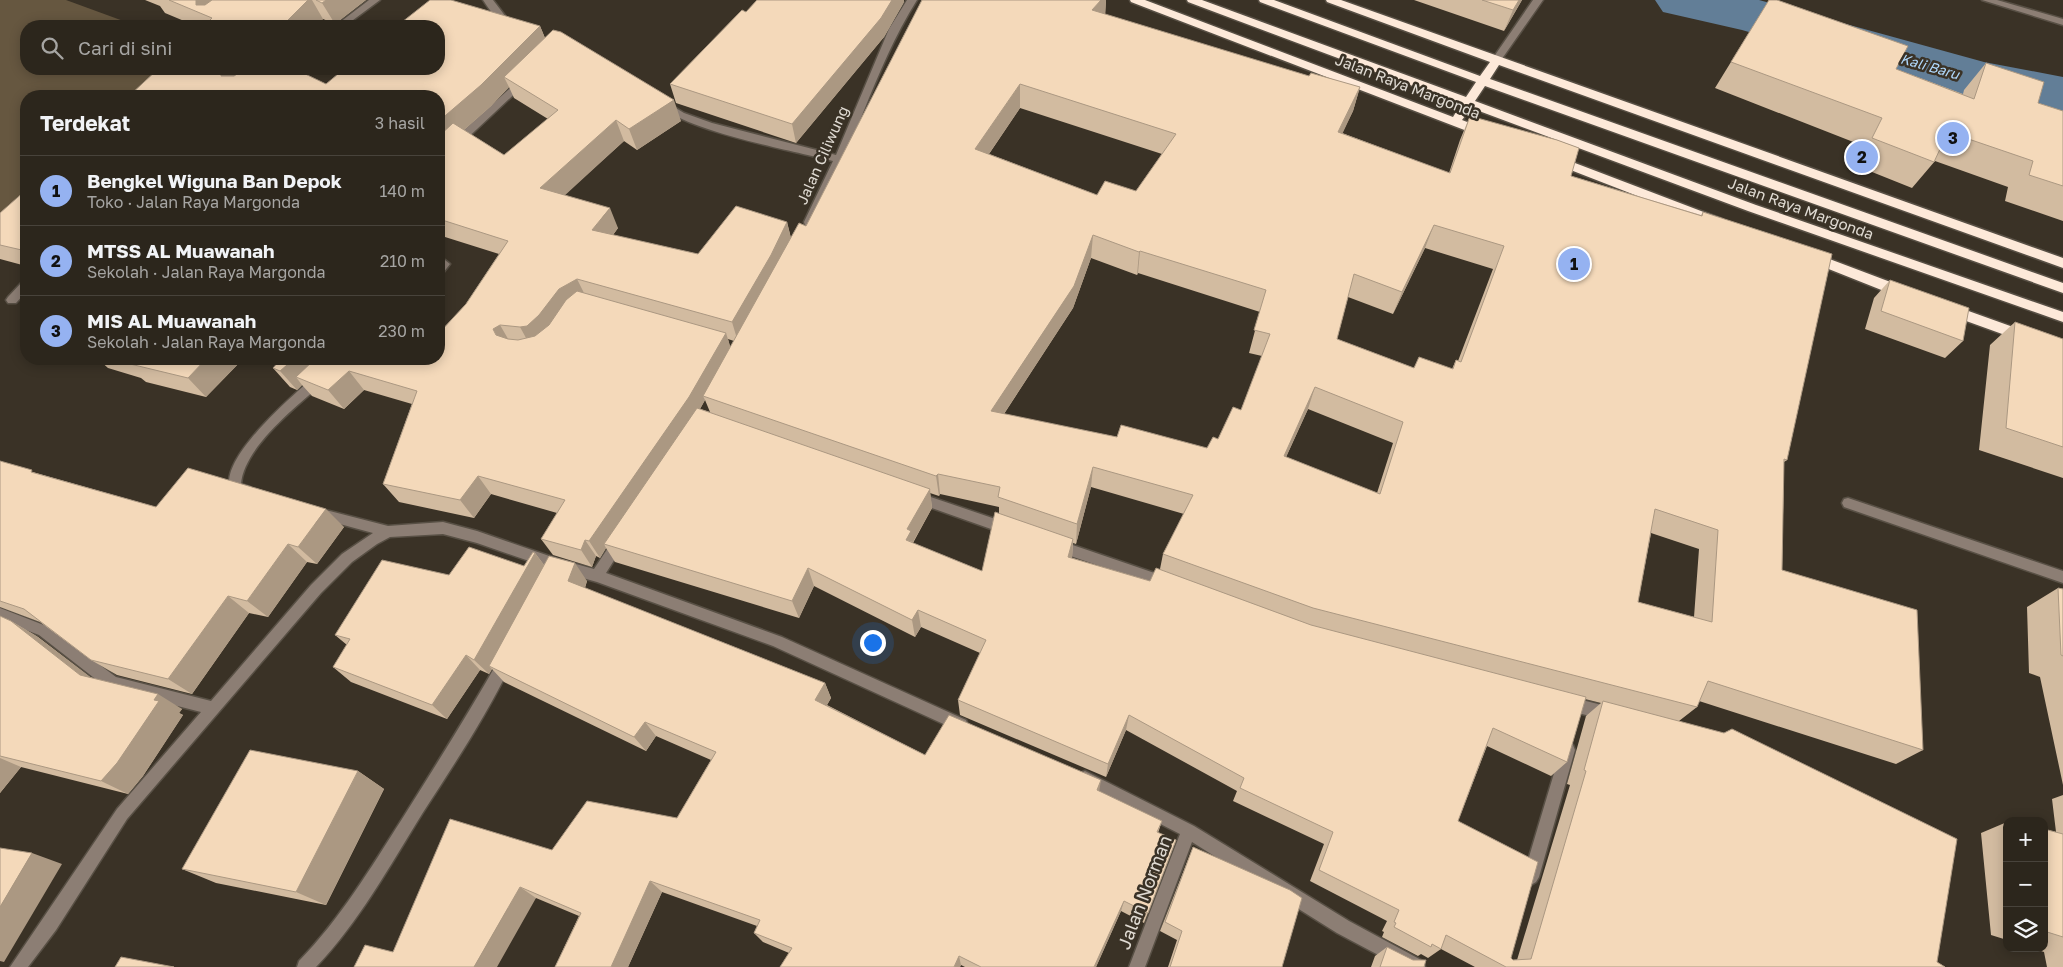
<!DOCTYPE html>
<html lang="id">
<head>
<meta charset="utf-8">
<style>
	:root { --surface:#2c261c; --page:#383229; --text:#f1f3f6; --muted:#a6a5a3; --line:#48433b; --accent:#95b2f1 }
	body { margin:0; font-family:"Golos Text",sans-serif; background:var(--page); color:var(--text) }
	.controls { position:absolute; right:15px; bottom:15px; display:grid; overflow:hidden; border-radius:10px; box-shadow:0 2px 12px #0003 }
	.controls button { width:45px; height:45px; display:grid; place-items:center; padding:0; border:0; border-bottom:1px solid var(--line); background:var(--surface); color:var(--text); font:25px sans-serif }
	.you { position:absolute; left:872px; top:642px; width:18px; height:18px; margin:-12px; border:4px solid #fff; border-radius:50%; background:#1a73e8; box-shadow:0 0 0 8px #1a73e833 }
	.badge { display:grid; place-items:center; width:32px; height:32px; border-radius:50%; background:var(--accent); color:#111; font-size:16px; font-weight:700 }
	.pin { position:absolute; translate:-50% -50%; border:2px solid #fff; box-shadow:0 1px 5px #0006 }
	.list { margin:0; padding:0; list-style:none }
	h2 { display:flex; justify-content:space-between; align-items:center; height:65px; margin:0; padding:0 20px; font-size:21px }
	h2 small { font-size:16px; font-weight:400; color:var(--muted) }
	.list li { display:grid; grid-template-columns:32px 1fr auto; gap:15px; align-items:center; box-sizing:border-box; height:70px; padding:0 20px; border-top:1px solid var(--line) }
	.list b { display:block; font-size:19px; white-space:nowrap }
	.list p { margin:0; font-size:16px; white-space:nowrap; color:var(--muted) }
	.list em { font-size:16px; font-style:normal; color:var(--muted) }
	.icon { flex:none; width:28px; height:28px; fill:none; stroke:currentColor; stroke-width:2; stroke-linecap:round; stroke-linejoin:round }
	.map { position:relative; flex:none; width:2063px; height:967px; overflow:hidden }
	.search { position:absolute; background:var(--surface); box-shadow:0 2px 12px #0003; left:20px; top:20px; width:425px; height:55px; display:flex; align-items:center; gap:12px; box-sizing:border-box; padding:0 18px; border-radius:20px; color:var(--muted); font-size:19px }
	.panel { position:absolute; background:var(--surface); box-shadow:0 2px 12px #0003; left:20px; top:90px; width:425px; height:275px; border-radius:20px }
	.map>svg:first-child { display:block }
	.green { fill:#665740 }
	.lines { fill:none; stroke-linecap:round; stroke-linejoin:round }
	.river { fill:#627e97; fill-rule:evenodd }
	.minor-casing { stroke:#585045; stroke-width:3 }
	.highway-casing { stroke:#585045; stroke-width:3 }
	.minor { fill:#8c7e74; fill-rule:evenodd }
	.highway { fill:#fde9d9; fill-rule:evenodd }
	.wall { fill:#d2bba0; fill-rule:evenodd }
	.shaded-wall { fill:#ab9882 }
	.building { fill:#f4d9ba; stroke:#ab9882; fill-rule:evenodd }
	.labels { text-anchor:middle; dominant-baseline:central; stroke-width:5; stroke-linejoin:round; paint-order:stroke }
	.far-water-label { font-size:14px; font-style:italic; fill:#afd7fa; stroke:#3a3226 }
	.street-label { font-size:15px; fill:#e0dbd3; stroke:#3a3226 }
	.near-street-label { font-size:18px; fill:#e0dbd3; stroke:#3a3226 }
</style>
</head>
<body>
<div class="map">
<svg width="2063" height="967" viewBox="0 0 2063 967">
	<rect width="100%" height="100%" fill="#3a3226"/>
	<!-- green -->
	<path class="green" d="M 0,0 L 66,0 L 137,26 L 26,26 L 26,69 L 185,69 L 171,96 L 26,96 L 26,207 L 0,226 Z"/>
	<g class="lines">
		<!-- river -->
		<path class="river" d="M 1655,0 L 1759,0 L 1984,62 L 2063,77 L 2063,115 L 1982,100 L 1742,30 L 1663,12 Z"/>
		<defs>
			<path id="minor" d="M 369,0 L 380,0 L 345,26 L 335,26 Z
				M 483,0 L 493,0 L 506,17 L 514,23 L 514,27 C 501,29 490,10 483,0 Z
				M 907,0 L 917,0 C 873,70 853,153 813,225 L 805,225 L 804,222 L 833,161 C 798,152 681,130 661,105 L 666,102 L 684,113 L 712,123 L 836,155 L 889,29 Z
				M 1533,0 L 1543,0 L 1499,63 L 1493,63 L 1491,61 Z
				M 1982,0 L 1997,0 L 2063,19 L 2063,25 Z
				M 523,78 L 526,79 L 526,83 L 443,161 L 439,162 L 439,153 L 520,79 Z
				M 445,260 L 450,264 L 443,273 L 439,274 L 439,264 Z
				M 26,281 L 26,292 L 16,303 L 8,303 L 6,300 L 8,297 L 22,282 Z
				M 335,359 L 348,359 C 342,368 331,376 323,383 C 296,407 244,447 241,484 L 250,487 L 252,491 L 250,495 L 246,496 L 231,491 C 214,457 311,380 335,359 Z
				M 916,492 L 1013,525 L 1014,529 L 1013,533 L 1008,535 L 912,501 L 910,497 L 912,493 Z
				M 1848,498 L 2063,571 L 2063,583 L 1844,507 L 1842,503 L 1844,499 Z
				M 318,508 L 388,526 L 443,522 L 477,531 L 558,559 L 594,569 L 614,539 L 619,537 L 624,539 L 625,543 L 606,573 L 782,637 L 966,720 L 968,725 L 966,730 L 961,732 L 773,646 L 597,582 L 558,571 L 477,543 L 443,534 L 390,537 L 377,544 L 352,562 L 321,593 L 127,819 L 56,930 L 28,967 L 10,967 L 117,809 L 201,712 L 107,688 L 39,635 L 0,620 L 0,608 L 49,627 L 116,677 L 211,701 L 311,585 L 342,554 L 373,533 L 314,517 L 312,513 L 314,509 Z
				M 1058,540 L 1172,579 L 1174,583 L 1172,587 L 1167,589 L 1053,550 L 1052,546 L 1053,542 Z
				M 506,654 L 511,656 L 513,660 C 489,712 453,766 422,814 C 389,867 359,922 316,967 L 297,967 L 299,961 C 340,919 370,869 402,819 C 436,765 470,711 501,656 Z
				M 1566,696 L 1610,707 L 1615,709 L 1617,714 L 1615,719 L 1610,721 L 1566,710 L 1561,708 L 1559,703 L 1561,698 Z
				M 1568,743 L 1573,745 L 1575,750 L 1539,877 L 1536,882 L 1531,885 L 1526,882 L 1523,877 L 1561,750 L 1563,745 Z
				M 1085,771 L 1194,826 L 1349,921 L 1423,961 L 1425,967 L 1401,967 L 1337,933 L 1192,842 L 1145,967 L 1129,967 L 1180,834 L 1080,783 L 1078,778 L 1080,773 Z"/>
			<path id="highway" d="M 1130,0 L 1145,0 L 1453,117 L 1461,104 L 1188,2 L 1187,0 L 1202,0 L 1466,97 L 1476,82 L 1260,2 L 1259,0 L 1274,0 L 1480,76 L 1490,62 L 1327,2 L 1326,0 L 1341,0 L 2063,258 L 2063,268 L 1499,65 L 1490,79 L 2063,283 L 2063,293 L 1485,86 L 1475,101 L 1756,205 L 2063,312 L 2063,322 L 1748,211 L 1471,108 L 1462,120 L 1488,130 L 1490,133 L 1484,137 L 1480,136 L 1131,2 Z
				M 1554,155 L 1722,219 L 1723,222 L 1722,225 L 1712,225 L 1550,162 L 1548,159 L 1550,156 Z
				M 1811,252 L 1909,289 L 1911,293 L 1909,297 L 1899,297 L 1806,260 L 1804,257 L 1806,254 Z
				M 1949,304 L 2063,345 L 2063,356 L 1944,313 L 1942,309 L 1944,305 Z"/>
		</defs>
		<!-- minor casing -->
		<use href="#minor" class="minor-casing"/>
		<!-- highway casing -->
		<use href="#highway" class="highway-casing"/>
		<!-- minor -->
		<use href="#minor" class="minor"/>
		<!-- highway -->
		<use href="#highway" class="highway"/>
	</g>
	<!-- wall -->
	<path class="wall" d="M 145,0 L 366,0 L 335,24 L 323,19 L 316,26 L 196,26 L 165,13 L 160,6 Z
		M 922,0 L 1106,0 L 1105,15 L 1309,76 L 1360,87 L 1353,111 L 1342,133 L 1449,173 L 1460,140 L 1470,116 L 1571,176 L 1701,215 L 1703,212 L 1787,460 L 1784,462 L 1782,570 L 1923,750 L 1896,764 L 1699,701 L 1697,707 L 1679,721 L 1937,962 L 1945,967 L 1475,967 L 1441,949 L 1428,958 L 1421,954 L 1418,956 L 1382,937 L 1384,932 L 1382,931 L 1387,921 L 1310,881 L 1324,844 L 1233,801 L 1237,791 L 1126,730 L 1106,777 L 960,715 L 958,700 L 980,653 L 921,627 L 915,637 L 814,586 L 799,618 L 615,562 L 606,548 L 600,558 L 596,556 L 592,567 L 553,555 L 541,539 L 557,513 L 491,494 L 474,518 L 399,502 L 383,484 L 412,404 L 364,390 L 344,409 L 312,396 L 302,385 L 297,390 L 290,387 L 273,368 L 439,359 L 466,304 L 499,254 L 445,237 L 439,243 L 439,96 L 326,84 L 540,26 L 545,38 L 681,121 L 637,150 L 624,141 L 564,195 L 618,228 L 613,235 L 698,254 L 787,222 L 791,238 L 806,226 ZM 509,87 L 514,98 L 548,119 L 504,155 L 464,130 L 491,106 ZM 1020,108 L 1162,154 L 1136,191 L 1097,195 L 989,154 ZM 1425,248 L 1493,269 L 1458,361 L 1456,360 L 1452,369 L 1414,368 L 1337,339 L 1348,297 L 1393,314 ZM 1091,258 L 1137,275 L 1138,273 L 1260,312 L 1249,353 L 1262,356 L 1241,410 L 1218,439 L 1207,448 L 1117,437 L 1004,414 L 1073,308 ZM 728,339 L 734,341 L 730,347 ZM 705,400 L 710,412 L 700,409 ZM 1308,409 L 1393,443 L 1377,493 L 1286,457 ZM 1091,487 L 1184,514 L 1163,554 L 1160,569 L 1150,581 L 1072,558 L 1073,543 L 1076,544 ZM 930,493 L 939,496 L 940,494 L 999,507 L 999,513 L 982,571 L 913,543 L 932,508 ZM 1651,533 L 1699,549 L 1694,617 L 1638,602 ZM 1585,699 L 1601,703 L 1586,716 L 1567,784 L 1570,785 L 1517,960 L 1513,960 L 1511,958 L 1458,821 L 1487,746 L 1551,776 L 1567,762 Z
		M 1414,0 L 1522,0 L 1504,31 Z
		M 1769,0 L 1896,69 L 1963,94 L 1964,90 L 1986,63 L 2038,103 L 2063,111 L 2063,221 L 2005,201 L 2008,187 L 1935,161 L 1912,188 L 1852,164 L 1861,145 L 1715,88 Z
		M 904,2 L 884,37 L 796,143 L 676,103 L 670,84 Z
		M 26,183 L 26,266 L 0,259 L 0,213 L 25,191 L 22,187 Z
		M 1890,280 L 1963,341 L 1945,358 L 1865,329 L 1874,298 Z
		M 2015,322 L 2063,339 L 2063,478 L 1979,450 L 1990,345 Z
		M 98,359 L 243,359 L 206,397 L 146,382 L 141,378 L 108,368 Z
		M 0,461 L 36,473 L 156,507 L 344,527 L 317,564 L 307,562 L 268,617 L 249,613 L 192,694 L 117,675 L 91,660 L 40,622 L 0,607 Z
		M 535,553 L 544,565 L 587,581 L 585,588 L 825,683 L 831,698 L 827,705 L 925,755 L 1100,792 L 1162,821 L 1158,833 L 1176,840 L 1144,923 L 1121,911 L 1096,967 L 965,967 L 961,965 L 960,967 L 780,967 L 789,953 L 763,942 L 754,933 L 757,926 L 662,892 L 628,967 L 555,967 L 579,916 L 536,898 L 393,952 L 552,850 L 677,818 L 711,760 L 656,736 L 646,751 L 504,682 L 492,669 L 489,674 L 480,670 L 447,719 L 351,682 L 333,667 L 347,645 L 335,635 L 449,575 L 524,566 Z
		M 2058,588 L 2063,589 L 2063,785 L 2040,677 L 2029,673 L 2027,607 Z
		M 0,616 L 11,621 L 38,637 L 90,677 L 182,709 L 179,713 L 183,715 L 143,776 L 128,794 L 21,767 L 0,793 Z
		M 358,771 L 384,789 L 326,905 L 216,883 L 182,869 Z
		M 2063,795 L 2063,967 L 2047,967 L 2044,952 L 2031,948 L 2044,948 L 2044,829 L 2056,832 L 2052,799 Z
		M 2007,822 L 2007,940 L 1991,935 L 1981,833 Z
		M 1193,847 L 1282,967 L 1168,967 L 1177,940 L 1160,931 Z
		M 1387,947 L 1424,967 L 1371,967 L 1375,956 Z"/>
	<!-- shaded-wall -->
	<path class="shaded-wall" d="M 196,0 L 240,0 L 202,14 L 196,5 Z
		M 308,0 L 312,0 L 323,19 L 316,26 L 282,26 Z
		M 326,0 L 366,0 L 335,24 L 322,3 Z
		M 892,0 L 904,0 L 904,2 L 884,37 L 796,143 L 792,124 Z
		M 1101,0 L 1106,0 L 1105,18 L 1092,10 Z
		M 1519,0 L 1522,0 L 1504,31 L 1513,10 Z
		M 540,26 L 549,48 L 504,77 L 509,87 L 491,106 L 439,152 L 439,121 Z
		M 227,69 L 270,69 L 236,96 L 221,76 L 221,73 Z
		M 1020,84 L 1020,108 L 976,173 L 975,149 Z
		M 1360,87 L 1353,111 L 1332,156 L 1338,132 Z
		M 674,100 L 681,121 L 637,150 L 629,129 Z
		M 616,120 L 624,141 L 550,209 L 540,188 Z
		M 610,208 L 618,228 L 601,251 L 592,230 Z
		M 787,222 L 792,243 L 738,342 L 732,322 Z
		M 1434,225 L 1425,248 L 1393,314 L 1402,292 Z
		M 439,227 L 445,237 L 439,243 Z
		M 1093,235 L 1091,258 L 1073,308 L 992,432 L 991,411 Z
		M 1140,251 L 1138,273 L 1137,275 L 1139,252 Z
		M 577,279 L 587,299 L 531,347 L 520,327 L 559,289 Z
		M 500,325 L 511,344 L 508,355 L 493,329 Z
		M 726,333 L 732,352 L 703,396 L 705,400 L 696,416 L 604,544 L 606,548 L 600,558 L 589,541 Z
		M 206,359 L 243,359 L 206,397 L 188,378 Z
		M 294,359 L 332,359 L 296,377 L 302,385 L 297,390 L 280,371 Z
		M 349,371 L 364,390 L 344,409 L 328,390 Z
		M 1315,387 L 1308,409 L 1277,477 L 1284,456 Z
		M 1093,467 L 1091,487 L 1076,544 L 1077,524 Z
		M 938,474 L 940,494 L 939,496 L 936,476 Z
		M 478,476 L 491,494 L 474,518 L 460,500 Z
		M 930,489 L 932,508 L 913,542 L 906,540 L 907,529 Z
		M 326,509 L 344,527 L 317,564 L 298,547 Z
		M 1073,539 L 1072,557 L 1067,575 L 1068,557 Z
		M 585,540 L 596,556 L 592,567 L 581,550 Z
		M 288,544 L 307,562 L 268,617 L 247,601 Z
		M 535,553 L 547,569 L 489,666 L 492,669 L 489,674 L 474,660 Z
		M 575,563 L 587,581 L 581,599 L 568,581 Z
		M 808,568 L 814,586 L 799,618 L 792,601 Z
		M 228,596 L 249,613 L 192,694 L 168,679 Z
		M 918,610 L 921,627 L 915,637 L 912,620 Z
		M 11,621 L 38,637 L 106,689 L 80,675 Z
		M 466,655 L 480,670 L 447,719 L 432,705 Z
		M 825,683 L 831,698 L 821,715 L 815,700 Z
		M 158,694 L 182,709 L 179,713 L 183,715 L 143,776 L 128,794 L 101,781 Z
		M 1129,715 L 1126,730 L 1106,777 L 1108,764 Z
		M 645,722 L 656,736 L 646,751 L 634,737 Z
		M 0,758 L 21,767 L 0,793 Z
		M 358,771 L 384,789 L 326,905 L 296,892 Z
		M 1101,780 L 1099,793 L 1097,790 Z
		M 32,853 L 62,864 L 4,962 L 0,961 L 0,907 Z
		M 650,881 L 662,892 L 628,967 L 611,967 Z
		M 520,887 L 536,898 L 497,967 L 474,967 Z
		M 1124,901 L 1121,911 L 1096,967 L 1094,967 Z
		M 959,956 L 961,965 L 960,967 L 954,967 Z"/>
	<!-- building -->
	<path class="building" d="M 169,0 L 196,0 L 196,5 L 205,5 L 212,0 L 308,0 L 282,26 L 204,26 L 212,18 Z
		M 316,0 L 326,0 L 322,3 Z
		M 430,0 L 451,0 L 540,26 L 481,85 L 439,121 L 439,96 L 129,96 L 158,69 L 227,69 L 221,73 L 221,76 L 234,76 L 245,69 L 295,69 L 326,84 L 344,69 L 439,69 L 439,26 L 397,26 Z
		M 757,0 L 892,0 L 881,18 L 792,124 L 670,84 L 742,10 L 746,12 Z
		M 922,0 L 1101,0 L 1092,10 L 1309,76 L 1311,73 L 1360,87 L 1338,132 L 1450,173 L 1470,116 L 1557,140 L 1579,148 L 1571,176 L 1702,216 L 1703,212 L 1832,254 L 1787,460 L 1784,459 L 1782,570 L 1917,610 L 1923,750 L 1708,681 L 1697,707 L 1313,608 L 1163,554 L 1193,495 L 1093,467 L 1077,524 L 998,497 L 1000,487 L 938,474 L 936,476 L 703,396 L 799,223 L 806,226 ZM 1020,84 L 1176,134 L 1136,191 L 1105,181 L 1097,195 L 975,149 ZM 1434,225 L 1504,246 L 1461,362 L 1456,360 L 1453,369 L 1419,357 L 1414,368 L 1337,339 L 1354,274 L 1402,292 ZM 1093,235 L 1139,252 L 1140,251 L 1266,290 L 1254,330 L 1270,334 L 1241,410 L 1233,407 L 1218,439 L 1213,437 L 1207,448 L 1121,425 L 1117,437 L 991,411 L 1074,286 ZM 1315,387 L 1403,422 L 1380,494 L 1284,456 ZM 1655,509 L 1718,530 L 1712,622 L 1638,602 Z
		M 1482,0 L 1519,0 L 1513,10 Z
		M 1769,0 L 1777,0 L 1908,46 L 1896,69 L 1974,99 L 1986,63 L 2044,82 L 2038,103 L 2063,111 L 2063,186 L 2029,175 L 2033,161 L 1948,132 L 1934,162 L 1872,138 L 1882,118 L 1731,62 Z
		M 553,30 L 561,32 L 674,100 L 629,129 L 616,120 L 540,188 L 610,208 L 592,230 L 698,254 L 736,206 L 787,222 L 771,255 L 732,322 L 577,279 L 559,289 L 539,315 L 527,326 L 520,327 L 500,325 L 493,329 L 496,335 L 508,339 L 518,340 L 535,336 L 549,325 L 566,300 L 577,291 L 726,333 L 689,397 L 589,541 L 585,540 L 581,550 L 541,539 L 565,500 L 478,476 L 460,500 L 383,484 L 417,391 L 349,371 L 328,390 L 296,377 L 315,359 L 439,359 L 439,333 L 466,304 L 508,241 L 439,219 L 439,136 L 453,123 L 504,155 L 558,110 L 504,77 Z
		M 26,183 L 26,188 L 22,187 Z
		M 26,190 L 26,251 L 0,245 L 0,213 Z
		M 1890,280 L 1969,308 L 1963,341 L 1881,311 Z
		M 2015,322 L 2063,339 L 2063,447 L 2006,428 Z
		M 122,359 L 206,359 L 188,378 L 126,363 L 128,360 Z
		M 281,359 L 294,359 L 280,371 L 273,368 Z
		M 697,408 L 930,489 L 907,529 L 911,531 L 906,540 L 982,571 L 995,512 L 1073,539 L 1068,557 L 1150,581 L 1156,568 L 1311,625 L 1586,697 L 1567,762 L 1493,728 L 1458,821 L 1538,862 L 1511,958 L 1513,960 L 1531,959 L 1586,771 L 1584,770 L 1603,701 L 1724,733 L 1732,729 L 1957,839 L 1937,962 L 1945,967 L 1506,967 L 1446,935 L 1441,949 L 1432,944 L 1431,947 L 1394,927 L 1396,923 L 1394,922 L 1399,910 L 1319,870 L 1333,832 L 1240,788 L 1244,778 L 1129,715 L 1108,764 L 958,700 L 986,640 L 918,610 L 912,620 L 808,568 L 792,601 L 604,544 Z
		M 0,461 L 32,470 L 31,472 L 156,507 L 188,468 L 326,509 L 298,547 L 288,544 L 247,601 L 228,596 L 168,679 L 91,660 L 24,609 L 0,601 Z
		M 469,547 L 524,566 L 533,552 L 535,553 L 474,660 L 466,655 L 432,705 L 333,667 L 350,639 L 335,635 L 382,560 L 449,575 Z
		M 549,556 L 575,563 L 568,581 L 825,683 L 815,700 L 925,755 L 949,715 L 1101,780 L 1097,790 L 1162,821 L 1157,832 L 1176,840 L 1148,913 L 1124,901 L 1094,967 L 981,967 L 959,956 L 954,967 L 780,967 L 792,948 L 754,933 L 760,920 L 650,881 L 611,967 L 555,967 L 581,913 L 520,887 L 474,967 L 354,967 L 365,945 L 393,952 L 450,819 L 552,850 L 587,801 L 677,818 L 716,752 L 645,722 L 634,737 L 489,666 Z
		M 2058,588 L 2063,589 L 2063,656 L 2061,655 Z
		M 0,616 L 11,621 L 80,675 L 158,694 L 154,700 L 159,701 L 117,763 L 101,781 L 0,756 Z
		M 250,750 L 358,771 L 296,892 L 182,869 Z
		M 2044,829 L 2063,834 L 2063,937 L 2044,931 Z
		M 1193,847 L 1290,890 L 1302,898 L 1282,967 L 1170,967 L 1182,931 L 1165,922 Z
		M 0,848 L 32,853 L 0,907 Z
		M 1387,947 L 1413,960 L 1426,960 L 1424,967 L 1380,967 Z
		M 121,957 L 174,967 L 115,967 Z"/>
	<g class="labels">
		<!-- far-water labels -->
		<g class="far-water-label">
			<text transform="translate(1930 66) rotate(16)">Kali Baru</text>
		</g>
		<!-- street labels -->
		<g class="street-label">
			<text transform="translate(1408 86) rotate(21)">Jalan Raya Margonda</text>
			<text transform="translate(822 155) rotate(-66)">Jalan Ciliwung</text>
			<text transform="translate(1801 208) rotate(20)">Jalan Raya Margonda</text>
		</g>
		<!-- near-street labels -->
		<g class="near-street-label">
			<text transform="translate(1144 892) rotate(-69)">Jalan Norman</text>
		</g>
	</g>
</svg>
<div class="controls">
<button>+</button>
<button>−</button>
<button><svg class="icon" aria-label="layers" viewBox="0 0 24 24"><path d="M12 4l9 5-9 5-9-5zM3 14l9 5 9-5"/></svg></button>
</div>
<div class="you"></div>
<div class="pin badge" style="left:1574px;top:264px">1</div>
<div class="pin badge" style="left:1862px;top:157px">2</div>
<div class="pin badge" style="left:1953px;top:138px">3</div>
<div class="search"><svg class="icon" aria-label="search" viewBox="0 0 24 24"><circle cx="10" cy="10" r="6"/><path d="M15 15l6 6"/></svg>Cari di sini</div>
<section class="panel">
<h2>Terdekat<small>3 hasil</small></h2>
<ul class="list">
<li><span class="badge">1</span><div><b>Bengkel Wiguna Ban Depok</b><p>Toko · Jalan Raya Margonda</p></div><em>140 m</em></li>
<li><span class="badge">2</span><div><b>MTSS AL Muawanah</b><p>Sekolah · Jalan Raya Margonda</p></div><em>210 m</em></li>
<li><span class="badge">3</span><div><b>MIS AL Muawanah</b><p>Sekolah · Jalan Raya Margonda</p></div><em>230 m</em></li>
</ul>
</section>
</div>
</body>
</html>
